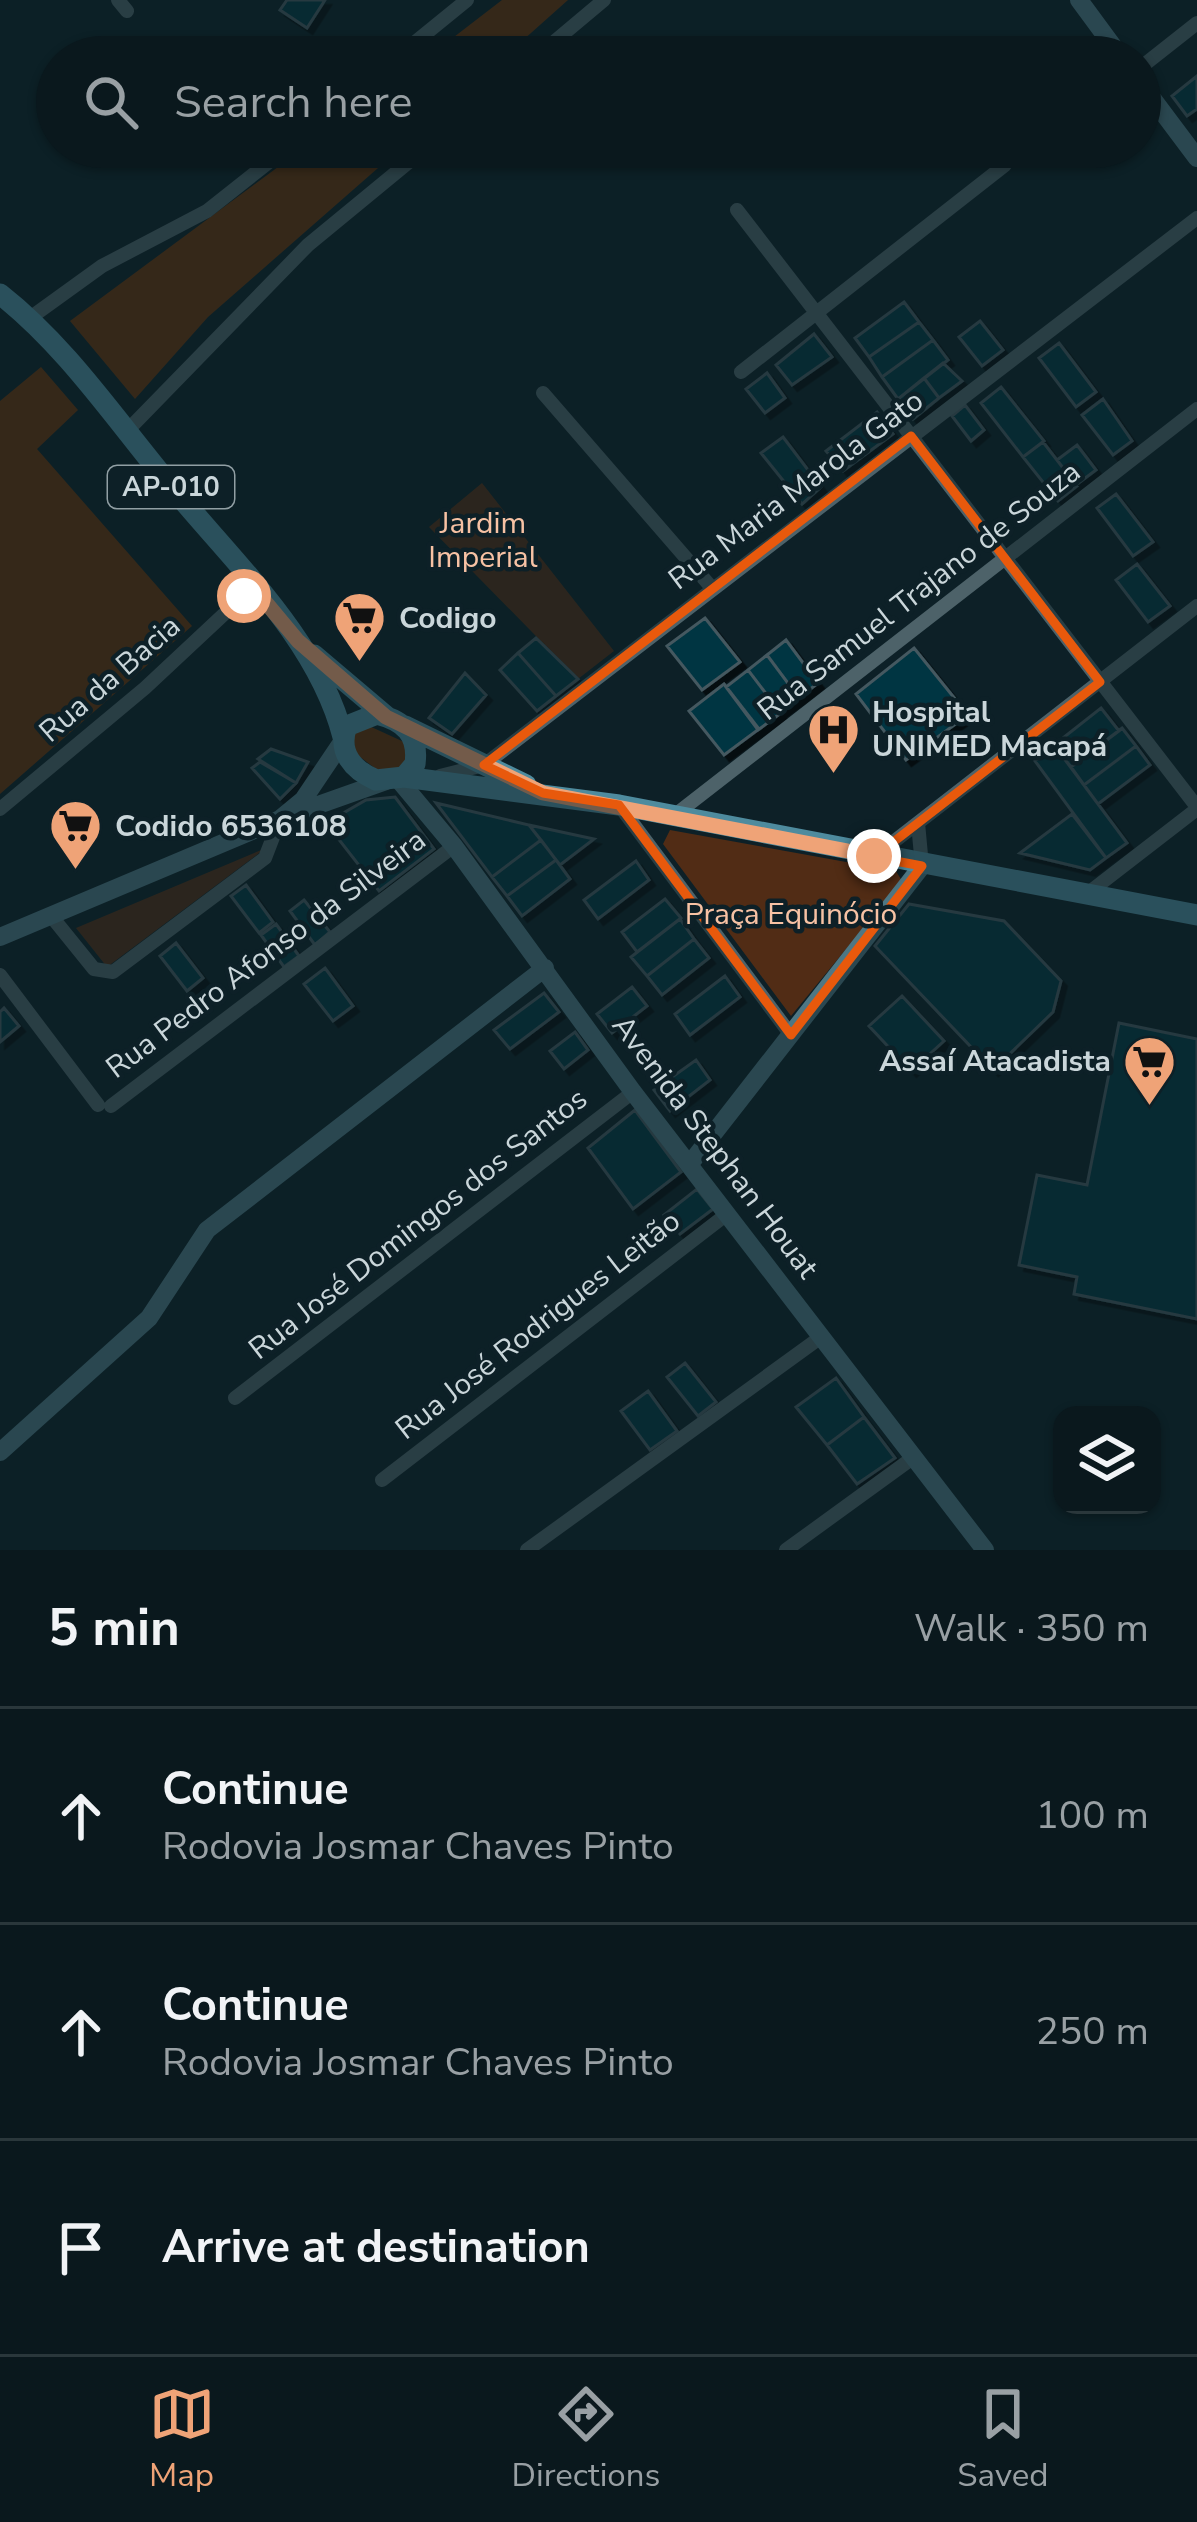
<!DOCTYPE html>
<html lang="en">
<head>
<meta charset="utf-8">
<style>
	:root { --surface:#0a181d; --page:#132126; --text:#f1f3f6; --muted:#99a0a4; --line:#2a373b; --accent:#efa377 }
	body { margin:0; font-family:"Nunito Sans",sans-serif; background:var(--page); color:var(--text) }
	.controls { position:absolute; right:36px; bottom:36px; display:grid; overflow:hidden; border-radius:24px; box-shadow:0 3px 9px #0004 }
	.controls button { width:108px; height:108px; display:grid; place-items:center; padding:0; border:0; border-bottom:3px solid var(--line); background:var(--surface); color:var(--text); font:60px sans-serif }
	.stop { position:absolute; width:36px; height:36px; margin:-27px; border:9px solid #efa377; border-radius:50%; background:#fff }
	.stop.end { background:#efa377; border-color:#fff; box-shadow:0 3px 12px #0008 }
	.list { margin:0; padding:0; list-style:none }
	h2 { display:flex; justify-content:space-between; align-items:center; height:156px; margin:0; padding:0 48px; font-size:51px }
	h2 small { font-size:39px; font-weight:400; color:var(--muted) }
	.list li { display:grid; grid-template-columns:78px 1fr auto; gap:36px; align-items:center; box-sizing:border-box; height:216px; padding:0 48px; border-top:3px solid var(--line) }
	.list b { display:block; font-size:45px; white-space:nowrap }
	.list p { margin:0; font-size:39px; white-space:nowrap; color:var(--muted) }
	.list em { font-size:39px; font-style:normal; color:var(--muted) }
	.icon { flex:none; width:66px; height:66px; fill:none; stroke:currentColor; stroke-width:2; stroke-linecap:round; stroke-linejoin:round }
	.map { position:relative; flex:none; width:1197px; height:1550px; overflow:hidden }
	.search { position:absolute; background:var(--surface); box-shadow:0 3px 9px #0004; left:36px; right:36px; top:36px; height:132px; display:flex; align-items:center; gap:30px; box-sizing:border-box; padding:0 42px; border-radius:66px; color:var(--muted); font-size:45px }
	.sheet { height:804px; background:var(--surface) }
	nav { display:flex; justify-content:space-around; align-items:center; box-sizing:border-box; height:168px; border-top:3px solid var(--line); background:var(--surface); font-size:33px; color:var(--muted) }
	nav a { display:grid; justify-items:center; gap:6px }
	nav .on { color:var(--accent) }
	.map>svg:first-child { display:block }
	.green { fill:#512c15 }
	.forest { fill:#653008 }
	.water { fill:#67320b }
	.building { fill:#023542; stroke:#445960; stroke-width:3; filter:url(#shadow) }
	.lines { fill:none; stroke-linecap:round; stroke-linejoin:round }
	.street { stroke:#4d6269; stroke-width:14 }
	.secondary { stroke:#4e7784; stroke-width:18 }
	.primary { stroke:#4e8b9e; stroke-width:21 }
	.route { stroke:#efa377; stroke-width:15 }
	.marked { fill:none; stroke:#e8590c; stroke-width:9; stroke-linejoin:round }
	.labels { text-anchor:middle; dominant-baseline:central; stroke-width:9; stroke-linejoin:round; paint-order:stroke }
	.shield { fill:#0d2027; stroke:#919fa4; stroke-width:3 }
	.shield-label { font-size:27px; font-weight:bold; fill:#cad6da }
	.street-label { font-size:30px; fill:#cad6da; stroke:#0d2027 }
	.park-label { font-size:30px; fill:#f7c2a4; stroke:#0d2027 }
	.poi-label { font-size:30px; font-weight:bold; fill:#cad6da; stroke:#0d2027; text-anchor:start }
</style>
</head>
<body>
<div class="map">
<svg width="1197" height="1550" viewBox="0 0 1197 1550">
	<defs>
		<filter id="shadow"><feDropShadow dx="5.5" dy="5.5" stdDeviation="0" flood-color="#0009"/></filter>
	</defs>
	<rect width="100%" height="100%" fill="#0d2027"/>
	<!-- green -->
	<path class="green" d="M 482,483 L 614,651 L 578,679 L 429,527 Z
		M 670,830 L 896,871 L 902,881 L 791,1016 L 663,844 Z
		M 266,848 L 107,967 L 76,928 Z"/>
	<!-- forest -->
	<path class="forest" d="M 367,725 L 404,742 L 409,756 L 398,769 L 376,769 L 355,753 L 353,731 Z"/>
	<!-- water -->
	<path class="water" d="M 502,0 L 568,0 L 504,57 L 428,57 Z
		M 305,147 L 402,147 L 208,317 L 135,399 L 70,321 Z
		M 41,367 L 78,410 L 37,449 L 192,626 L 0,794 L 0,401 Z"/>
	<!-- building -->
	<path class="building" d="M 287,0 L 325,0 L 307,28 L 280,10 Z
		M 1197,76 L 1197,109 L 1187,116 L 1172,96 Z
		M 904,302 L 919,322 L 869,357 L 855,338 Z
		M 980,321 L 1003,350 L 982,366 L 959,337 Z
		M 919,322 L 933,340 L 882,377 L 869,357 Z
		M 814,334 L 832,357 L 792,385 L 776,365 Z
		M 933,340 L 948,360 L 898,399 L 882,377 Z
		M 1059,343 L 1096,392 L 1076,407 L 1039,358 Z
		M 943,363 L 962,381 L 939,398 L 924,378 Z
		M 767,373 L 785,398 L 765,413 L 746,389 Z
		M 924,378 L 939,398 L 913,419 L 898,399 Z
		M 1001,387 L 1044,441 L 1023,457 L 981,403 Z
		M 1103,399 L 1132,441 L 1113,455 L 1082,415 Z
		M 965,405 L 984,430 L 971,441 L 952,416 Z
		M 877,412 L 893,434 L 843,471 L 826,451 Z
		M 783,437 L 821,487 L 802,504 L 761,453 Z
		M 1043,442 L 1077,486 L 1058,501 L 1023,457 Z
		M 1077,445 L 1096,470 L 1076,485 L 1057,460 Z
		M 1116,494 L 1153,542 L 1133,556 L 1097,508 Z
		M 1137,564 L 1170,606 L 1148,622 L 1116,580 Z
		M 705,618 L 740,662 L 702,690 L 667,646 Z
		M 536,638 L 578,679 L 556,696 L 518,653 Z
		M 786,640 L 818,683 L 799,698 L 767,655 Z
		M 914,648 L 968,715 L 906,760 L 856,694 Z
		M 518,653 L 556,696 L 537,711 L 500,670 Z
		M 767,655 L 799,698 L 780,712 L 748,670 Z
		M 748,670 L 781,713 L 758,730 L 726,687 Z
		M 465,673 L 486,695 L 452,734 L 429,718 Z
		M 724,684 L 759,729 L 724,755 L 689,711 Z
		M 1101,708 L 1119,731 L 1071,767 L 1054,745 Z
		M 1122,728 L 1136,746 L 1084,785 L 1071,767 Z
		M 1054,745 L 1127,843 L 1106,858 L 1035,761 Z
		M 1136,746 L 1150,765 L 1098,804 L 1084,785 Z
		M 271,749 L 308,762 L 296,783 L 258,759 Z
		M 260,762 L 296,783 L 280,799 L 252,768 Z
		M 395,797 L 434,849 L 379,891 L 326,823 L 366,800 Z
		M 436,803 L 529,825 L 541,840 L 492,877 Z
		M 1072,814 L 1106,858 L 1090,870 L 1020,853 Z
		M 529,825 L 594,839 L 560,865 Z
		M 541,840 L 556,860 L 507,896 L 492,877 Z
		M 556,860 L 570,879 L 522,916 L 507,896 Z
		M 636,861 L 649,880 L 598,919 L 584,900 Z
		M 246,885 L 273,922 L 259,933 L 231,896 Z
		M 665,899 L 681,918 L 637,952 L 622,932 Z
		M 304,900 L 330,932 L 315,945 L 290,911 Z
		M 909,904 L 1004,921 L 1061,981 L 1053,1012 L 993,1070 L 875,946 Z
		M 680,919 L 694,939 L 647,976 L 631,957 Z
		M 276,924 L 299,956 L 284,967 L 261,935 Z
		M 694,939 L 709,958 L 662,995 L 647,976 Z
		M 176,943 L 203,978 L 187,991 L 160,956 Z
		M 325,968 L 353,1006 L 333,1021 L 304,984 Z
		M 725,976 L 740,997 L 690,1035 L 675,1014 Z
		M 632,987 L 647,1006 L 612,1033 L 597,1014 Z
		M 544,993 L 559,1012 L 510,1049 L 494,1030 Z
		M 902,996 L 944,1041 L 911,1071 L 869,1026 Z
		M 4,1008 L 19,1026 L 0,1042 L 0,1012 Z
		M 1119,1023 L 1197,1039 L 1197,1319 L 1074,1294 L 1077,1277 L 1019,1265 L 1037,1175 L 1087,1185 Z
		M 575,1032 L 588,1050 L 564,1069 L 550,1051 Z
		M 696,1060 L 710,1080 L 670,1111 L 654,1090 Z
		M 635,1110 L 681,1172 L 633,1209 L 588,1148 Z
		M 697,1189 L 713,1209 L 680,1234 L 664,1215 Z
		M 685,1363 L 716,1402 L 698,1416 L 667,1377 Z
		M 836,1378 L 864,1417 L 827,1445 L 796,1407 Z
		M 648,1391 L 677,1431 L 650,1450 L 621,1411 Z
		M 864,1417 L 895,1458 L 857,1484 L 827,1445 Z"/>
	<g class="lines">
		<!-- street -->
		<path class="street" d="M 118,0 L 127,11
			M 397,57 L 467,0
			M 536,57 L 604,0
			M 1140,68 L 1197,23
			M 737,210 L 1197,807
			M 30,318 L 102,266 L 207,211 L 288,147
			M 741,372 L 1005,165
			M 543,393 L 712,588
			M 126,432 L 308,245 L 427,147
			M 440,776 L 484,765 L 1197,218
			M 619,805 L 791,1035
			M 0,809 L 145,688 L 253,587
			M 675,815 L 1197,409
			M 918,823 L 922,866
			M 874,857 L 1197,606
			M 1087,894 L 1197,809
			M 52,917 L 94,969 L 113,972 L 265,858 L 280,819
			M 0,975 L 98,1105
			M 111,1106 L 454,846
			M 235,1398 L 633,1092
			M 382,1480 L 727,1214
			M 527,1550 L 821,1337
			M 786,1550 L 914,1457"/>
		<!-- secondary -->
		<path class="secondary" d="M 1079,0 L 1121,57
			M 1140,82 L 1197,158
			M 398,779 L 454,846 L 633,1092 L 985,1550
			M 290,815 L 386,781
			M 0,937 L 280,819 L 303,800 L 342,742
			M 689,1165 L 922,866
			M 0,1452 L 149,1318 L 207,1230 L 545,968"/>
		<!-- primary -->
		<path class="primary" d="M 0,294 C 65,345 113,416 166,480 C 229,558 318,638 343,737
			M 314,655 L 386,716
			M 377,714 C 404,721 419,734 415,764 L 404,777 L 376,780 C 353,770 337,752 347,726 Z
			M 405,726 L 526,785
			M 404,777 L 619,805 L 1197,915"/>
	</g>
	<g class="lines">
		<!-- route -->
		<path class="route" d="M 244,596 L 253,587 L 298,641 L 386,717 L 543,793 L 874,856"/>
	</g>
	<!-- marked area -->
	<path d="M0 0H1197V1550H0ZM 911,436 L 1100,682 L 874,857 L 922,866 L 791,1035 L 619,805 L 543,793 L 484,765 Z" fill="#0d2027" fill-opacity=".55" fill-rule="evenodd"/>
	<path class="marked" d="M 911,436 L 1100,682 L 874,857 L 922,866 L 791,1035 L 619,805 L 543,793 L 484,765 Z"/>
	<!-- icons -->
	<defs>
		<symbol id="supermarket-pin" viewBox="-11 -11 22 30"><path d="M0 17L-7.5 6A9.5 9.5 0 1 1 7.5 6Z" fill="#efa377" stroke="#0d2027"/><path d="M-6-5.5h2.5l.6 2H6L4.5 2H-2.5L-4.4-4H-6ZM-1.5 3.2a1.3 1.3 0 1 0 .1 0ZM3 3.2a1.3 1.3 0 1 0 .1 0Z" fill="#111"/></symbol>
		<symbol id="hospital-pin" viewBox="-11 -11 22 30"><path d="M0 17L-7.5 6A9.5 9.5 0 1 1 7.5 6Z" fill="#efa377" stroke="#0d2027"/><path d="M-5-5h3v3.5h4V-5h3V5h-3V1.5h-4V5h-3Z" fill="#111"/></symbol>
	</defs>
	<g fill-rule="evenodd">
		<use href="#supermarket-pin" x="330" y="588" width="59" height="81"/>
		<use href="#hospital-pin" x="804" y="700" width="59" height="81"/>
		<use href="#supermarket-pin" x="46" y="796" width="59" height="81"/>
		<use href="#supermarket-pin" x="1120" y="1032" width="59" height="81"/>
	</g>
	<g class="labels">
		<!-- shield labels -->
		<rect class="shield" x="108" y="466" width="126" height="42" rx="9"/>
		<g class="shield-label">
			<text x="171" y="487">AP-010</text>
		</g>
		<!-- street labels -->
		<g class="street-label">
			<text transform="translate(796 490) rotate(-37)">Rua Maria Marola Gato</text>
			<text transform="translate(919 591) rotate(-38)">Rua Samuel Trajano de Souza</text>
			<text transform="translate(110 679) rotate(-41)">Rua da Bacia</text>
			<text transform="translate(266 954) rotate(-37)">Rua Pedro Afonso da Silveira</text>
			<text transform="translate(715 1147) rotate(53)">Avenida Stephan Houat</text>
			<text transform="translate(418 1224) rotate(-38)">Rua José Domingos dos Santos</text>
			<text transform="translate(538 1325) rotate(-38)">Rua José Rodrigues Leitão</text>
		</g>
		<!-- park labels -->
		<g class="park-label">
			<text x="483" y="523">Jardim<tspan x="483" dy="34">Imperial</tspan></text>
			<text x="791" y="914">Praça Equinócio</text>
		</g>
		<!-- poi labels -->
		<g class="poi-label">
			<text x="399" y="618">Codigo</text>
			<text x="872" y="712">Hospital<tspan x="872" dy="34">UNIMED Macapá</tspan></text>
			<text x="115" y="826">Codido 6536108</text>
			<text x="1111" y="1061" text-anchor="end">Assaí Atacadista</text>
		</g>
	</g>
</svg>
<div class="controls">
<button><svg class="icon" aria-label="layers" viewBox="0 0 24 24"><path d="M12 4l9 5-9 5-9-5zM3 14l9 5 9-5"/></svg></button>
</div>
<div class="stop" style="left:244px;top:596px"></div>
<div class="stop end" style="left:874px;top:856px"></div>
<div class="search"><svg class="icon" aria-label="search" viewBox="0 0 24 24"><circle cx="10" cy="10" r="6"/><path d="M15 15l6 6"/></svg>Search here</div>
</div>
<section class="sheet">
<h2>5 min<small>Walk · 350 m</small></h2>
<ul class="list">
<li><svg class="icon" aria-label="ahead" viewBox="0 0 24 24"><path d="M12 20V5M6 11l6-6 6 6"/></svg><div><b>Continue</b><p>Rodovia Josmar Chaves Pinto</p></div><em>100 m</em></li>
<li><svg class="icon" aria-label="ahead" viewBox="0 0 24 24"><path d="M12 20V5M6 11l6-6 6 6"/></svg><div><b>Continue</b><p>Rodovia Josmar Chaves Pinto</p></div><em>250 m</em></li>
<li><svg class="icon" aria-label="arrive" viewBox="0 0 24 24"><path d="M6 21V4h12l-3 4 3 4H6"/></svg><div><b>Arrive at destination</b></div></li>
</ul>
</section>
<nav>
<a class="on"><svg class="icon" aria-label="map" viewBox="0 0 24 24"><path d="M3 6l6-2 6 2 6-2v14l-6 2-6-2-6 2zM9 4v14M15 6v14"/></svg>Map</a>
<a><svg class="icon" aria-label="directions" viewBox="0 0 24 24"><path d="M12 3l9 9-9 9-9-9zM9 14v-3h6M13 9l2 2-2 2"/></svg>Directions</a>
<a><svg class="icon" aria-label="saved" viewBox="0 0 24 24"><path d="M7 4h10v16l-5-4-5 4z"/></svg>Saved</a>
</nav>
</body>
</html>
